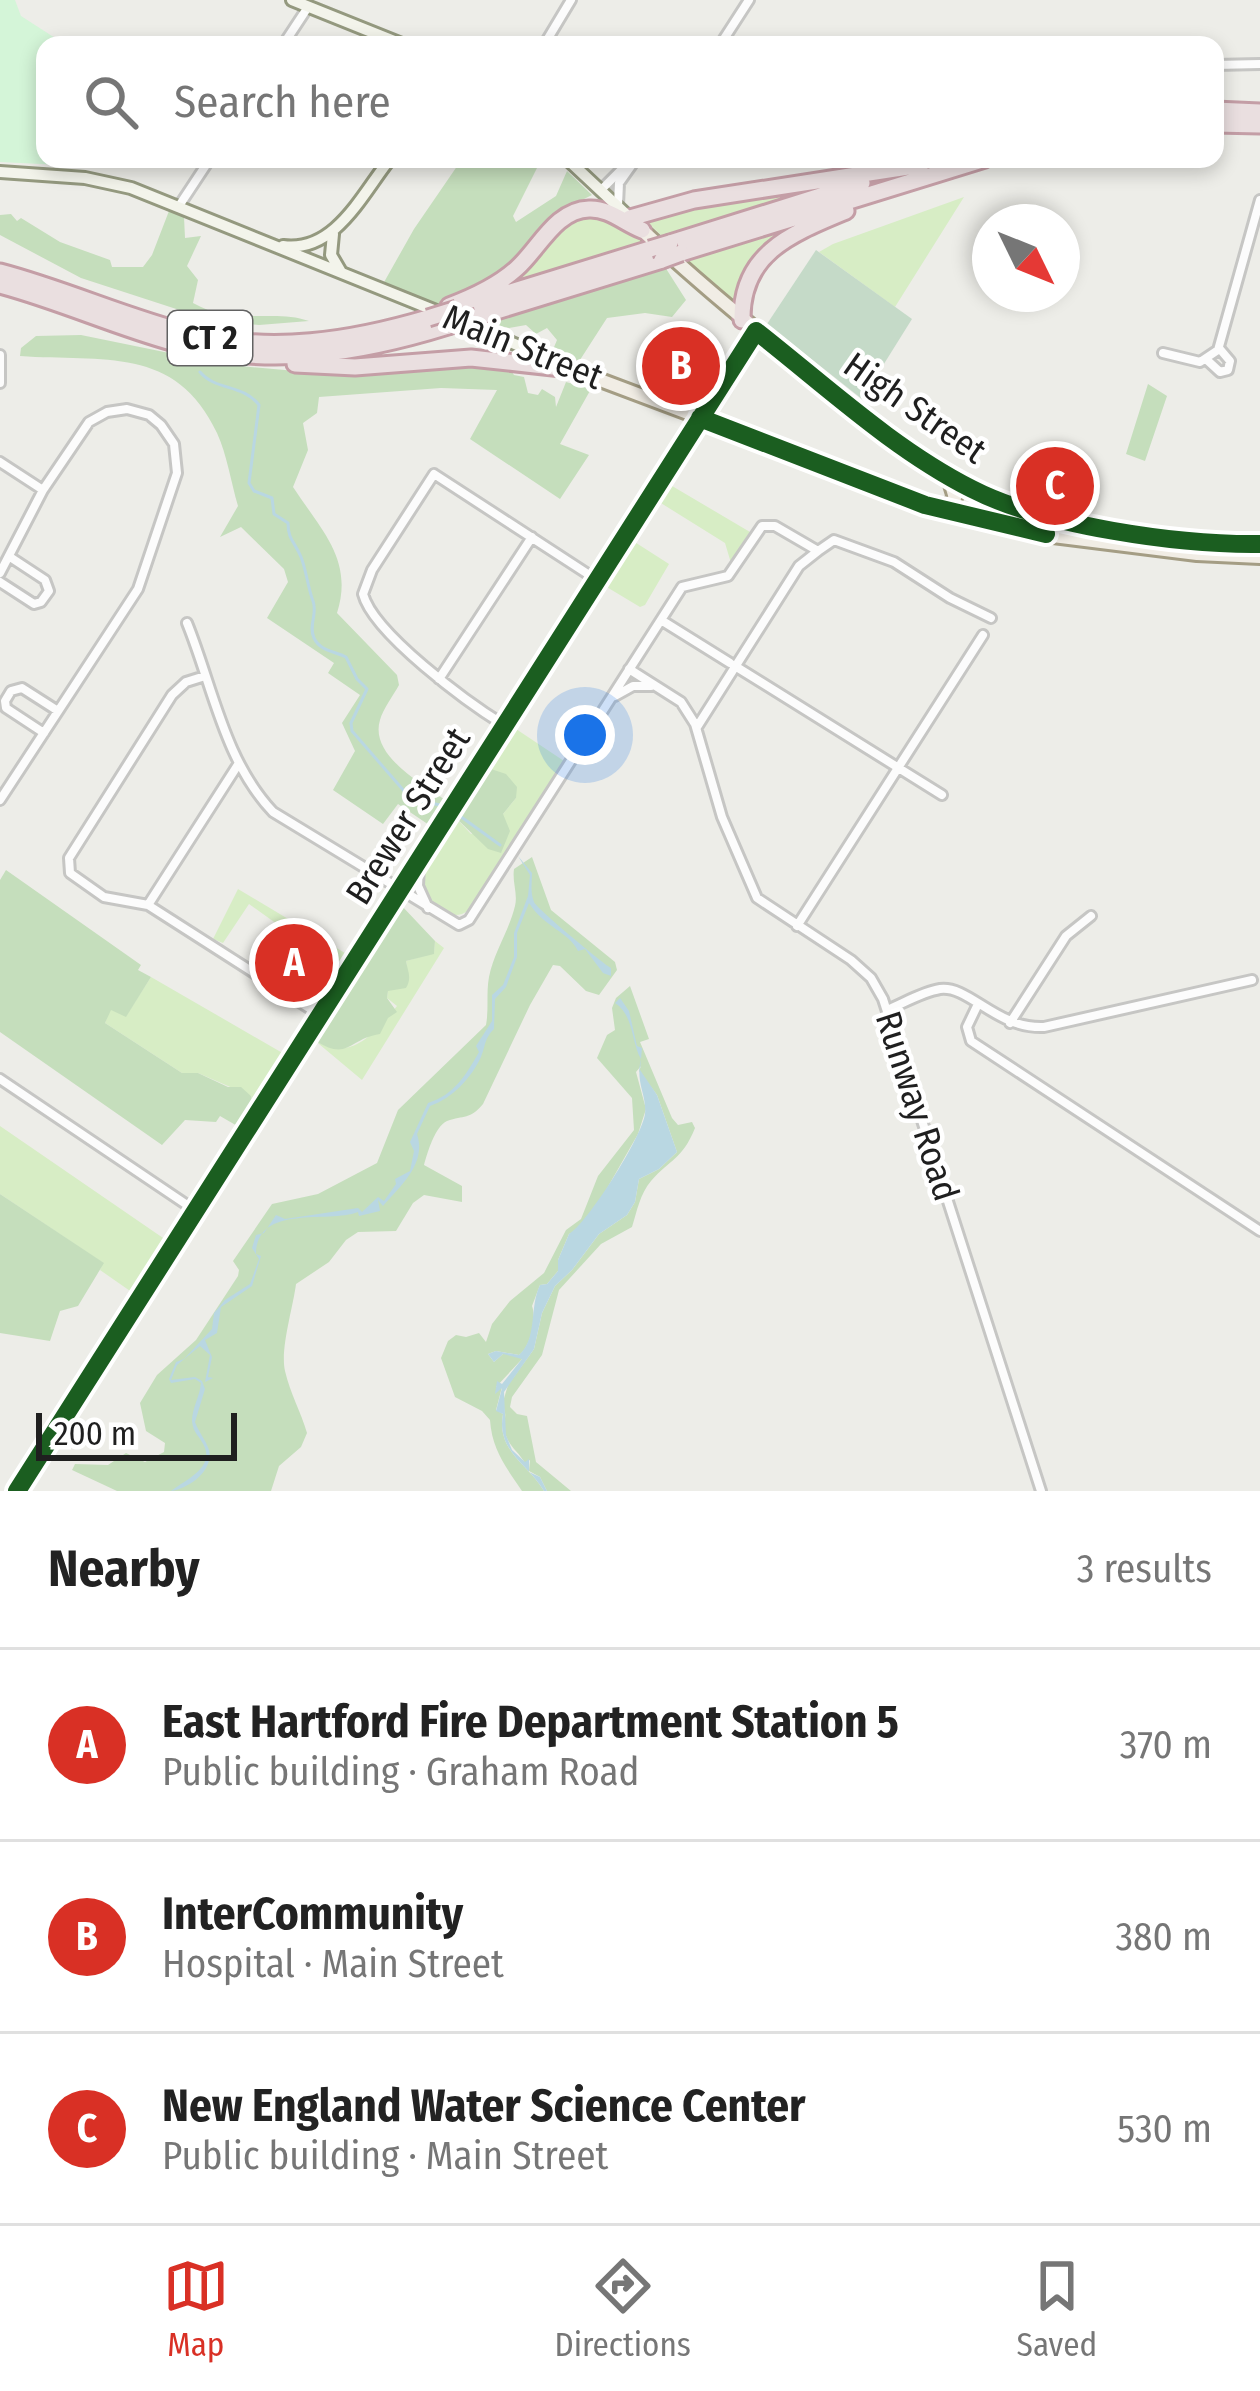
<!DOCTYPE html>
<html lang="en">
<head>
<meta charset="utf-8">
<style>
	:root { --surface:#fff; --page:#f2f2f2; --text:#222; --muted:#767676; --line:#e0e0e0; --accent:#d93025 }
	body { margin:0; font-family:"Fira Sans Condensed",sans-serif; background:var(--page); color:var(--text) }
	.compass { position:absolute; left:972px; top:204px; width:108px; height:108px; border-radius:50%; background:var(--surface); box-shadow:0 6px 18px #0003; rotate:133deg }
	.scale { position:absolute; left:36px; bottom:30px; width:201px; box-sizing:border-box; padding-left:12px; border:6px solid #1f1f1f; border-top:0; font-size:33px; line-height:42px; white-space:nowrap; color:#1f1f1f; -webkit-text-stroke:9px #fff; paint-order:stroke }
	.you { position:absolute; left:585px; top:735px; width:42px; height:42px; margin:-30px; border:9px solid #fff; border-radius:50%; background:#1a73e8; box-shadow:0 0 0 18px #1a73e833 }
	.badge { display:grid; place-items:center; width:78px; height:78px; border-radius:50%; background:var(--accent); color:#fff; font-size:39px; font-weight:700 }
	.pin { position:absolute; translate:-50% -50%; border:6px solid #fff; box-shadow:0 3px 12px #0006 }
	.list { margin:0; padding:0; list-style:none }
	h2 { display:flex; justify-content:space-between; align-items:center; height:156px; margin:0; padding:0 48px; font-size:51px }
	h2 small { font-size:39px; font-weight:400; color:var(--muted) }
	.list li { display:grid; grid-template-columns:78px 1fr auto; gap:36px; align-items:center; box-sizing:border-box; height:192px; padding:0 48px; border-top:3px solid var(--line) }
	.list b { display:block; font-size:45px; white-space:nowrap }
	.list p { margin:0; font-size:39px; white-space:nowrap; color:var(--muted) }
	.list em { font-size:39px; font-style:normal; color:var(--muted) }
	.icon { flex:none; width:66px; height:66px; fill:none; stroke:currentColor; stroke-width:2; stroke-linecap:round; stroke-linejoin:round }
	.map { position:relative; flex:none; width:1260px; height:1491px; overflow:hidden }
	.search { position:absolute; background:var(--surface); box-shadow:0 6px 18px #0003; left:36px; right:36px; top:36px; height:132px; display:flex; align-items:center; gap:30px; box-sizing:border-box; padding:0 42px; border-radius:24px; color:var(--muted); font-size:45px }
	.sheet { height:732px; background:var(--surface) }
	nav { display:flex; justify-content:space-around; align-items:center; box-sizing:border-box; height:168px; border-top:3px solid var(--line); background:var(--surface); font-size:33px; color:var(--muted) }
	nav a { display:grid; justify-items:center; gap:6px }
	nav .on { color:var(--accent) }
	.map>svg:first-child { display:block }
	.grass { fill:#d7edc5 }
	.forest { fill:#c5debc }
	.cemetery { fill:#c5dac8 }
	.park { fill:#d4f5d8 }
	.water { fill:#b9d7e2 }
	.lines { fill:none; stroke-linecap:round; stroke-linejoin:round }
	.stream { stroke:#b9d7e2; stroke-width:3 }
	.street-casing { stroke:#c6c6c4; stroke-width:14 }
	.secondary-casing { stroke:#94997f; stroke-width:16 }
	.primary-casing { stroke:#a49d84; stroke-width:18 }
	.highway-casing { stroke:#c49ea6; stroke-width:21 }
	.street { stroke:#fcfcfc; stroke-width:8 }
	.secondary { stroke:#f3f4eb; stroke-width:10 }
	.primary { stroke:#f1ede5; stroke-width:12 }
	.highway { stroke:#eadfe0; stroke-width:15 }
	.highway-bridge-casing { stroke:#c49ea6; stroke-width:21; stroke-linecap:butt }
	.highway-bridge { stroke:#eadfe0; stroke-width:15 }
	.cycleway-casing { stroke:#fff; stroke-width:26 }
	.cycleway { stroke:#1b5e20; stroke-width:18 }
	.labels { text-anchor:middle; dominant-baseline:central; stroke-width:9; stroke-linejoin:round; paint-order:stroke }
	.shield { fill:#fff; stroke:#626262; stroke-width:3 }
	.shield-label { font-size:33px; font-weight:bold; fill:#1f1f1f }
	.street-label { font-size:36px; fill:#1f1f1f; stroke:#fff }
</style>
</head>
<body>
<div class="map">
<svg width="1260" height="1491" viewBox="0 0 1260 1491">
	<rect width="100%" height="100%" fill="#edede8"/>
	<!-- grass -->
	<path class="grass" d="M 810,189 L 663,237 L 643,218 L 691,202 Z
		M 964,197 L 895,307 L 819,252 L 833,244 Z
		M 599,215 L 633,231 L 645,243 L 497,288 C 526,259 556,218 599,215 Z
		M 815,220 C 781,244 737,262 737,308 L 687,261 Z
		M 667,483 L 750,532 L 731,563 L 725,543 L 656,500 Z
		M 630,539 L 669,564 L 645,605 L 640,607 L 600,583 Z
		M 510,725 L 564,761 L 469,910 C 450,925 429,903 411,893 L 410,886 L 455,817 L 471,834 L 503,822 L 503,814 L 516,798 L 488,768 L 482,773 Z
		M 238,889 L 350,956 L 343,967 L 325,957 L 325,950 L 295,937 L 249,904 L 223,943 L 213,939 Z
		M 435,941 L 444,948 L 362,1080 L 313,1039 C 350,1064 374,1034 397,1006 L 387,998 L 388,990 L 407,967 L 406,961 L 434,953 Z
		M 151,977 L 286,1055 L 253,1107 L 251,1096 L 198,1073 L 182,1073 L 105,1023 L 110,1009 L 126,1016 Z
		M 0,1126 L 166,1240 L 133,1293 L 100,1270 L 103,1263 L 0,1194 Z"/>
	<!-- forest -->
	<path class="forest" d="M 462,159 L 518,159 L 523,166 L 539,164 L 513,216 L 516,222 L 556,196 L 567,171 L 592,195 L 556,213 L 497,279 L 436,306 L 383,284 L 414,229 Z
		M 169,211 L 184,217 L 185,238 L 201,236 L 187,266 L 198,280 L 193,303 C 235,327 273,308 309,321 L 259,325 L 207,319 L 81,278 L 0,235 L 0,215 L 11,214 L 17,221 L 21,218 L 60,242 L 110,260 L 112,267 L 143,267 L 152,255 Z
		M 665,267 L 686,300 L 672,317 L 645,313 L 607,318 L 578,363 L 552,352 L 557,340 L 547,328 L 536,334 L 526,325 L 509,328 L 487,323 Z
		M 81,335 L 228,365 L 329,374 L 507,365 L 514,375 L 524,377 L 528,393 L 538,395 L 542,389 L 555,397 L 556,407 L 566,382 L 591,389 L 560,444 L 589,455 L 560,499 L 470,439 L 497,390 L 441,388 L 319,397 L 317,413 L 303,423 L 308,450 L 293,487 C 321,530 354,560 337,613 L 397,675 L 399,685 C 393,696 383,709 380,720 C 369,756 424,785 447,801 L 432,827 L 398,804 L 383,824 L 333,790 L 355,751 L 342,723 L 360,695 L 328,673 L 334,663 L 267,618 L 288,582 L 284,569 L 241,527 L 220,537 L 238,506 C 231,482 227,455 217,433 C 176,345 103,362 20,356 L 21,348 L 36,336 Z
		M 1148,384 L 1167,396 L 1145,461 L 1126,454 Z
		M 488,768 L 506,774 L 517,787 L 516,798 L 503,814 L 510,831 L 501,853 L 488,849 L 455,817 Z
		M 532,857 L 551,910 L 615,962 L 617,970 L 599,995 L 586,991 L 560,966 L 553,965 L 530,1005 L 483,1104 C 470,1120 464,1115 447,1121 C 435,1126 427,1154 424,1165 L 462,1186 L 462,1202 L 424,1195 L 413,1203 L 396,1231 L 358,1232 L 346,1240 L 329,1262 L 296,1284 C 293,1308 280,1349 285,1371 C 290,1393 301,1412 307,1433 L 301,1447 L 279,1466 L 271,1491 L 117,1491 L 72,1470 L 75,1464 L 108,1465 L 126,1453 L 145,1462 L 164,1452 L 165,1443 L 146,1431 L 140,1403 L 157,1375 L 196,1340 L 238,1276 L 239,1270 L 233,1261 L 272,1204 L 318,1194 L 377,1163 L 398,1110 L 486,1025 C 489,1009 486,993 489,977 C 494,952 509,931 515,906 C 518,894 512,882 514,869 Z
		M 6,870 L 141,965 L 138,970 L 151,977 L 126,1017 L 111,1010 L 105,1023 L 182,1073 L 198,1073 L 228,1087 L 241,1087 L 251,1096 L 253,1107 L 239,1127 L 220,1116 L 216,1122 L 185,1120 L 162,1145 L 0,1032 L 0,880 Z
		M 401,905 L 435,941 L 434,954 L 406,961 C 408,972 412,978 406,988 L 388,991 L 387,998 L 397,1012 L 388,1018 L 380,1034 C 347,1039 349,1063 313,1039 Z
		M 630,986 L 649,1039 L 640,1042 L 672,1118 L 678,1125 L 692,1122 L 695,1128 C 682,1160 670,1159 651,1181 C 640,1194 637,1211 632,1227 L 601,1244 L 559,1290 L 542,1355 L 512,1397 L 510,1407 L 517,1414 L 527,1416 L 536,1462 L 571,1491 L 547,1491 L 540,1477 L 529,1471 L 530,1460 L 525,1463 C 518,1451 508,1446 505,1432 C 502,1419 509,1417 502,1405 L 508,1385 L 534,1349 L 542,1313 L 555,1286 L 572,1270 L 599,1234 L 627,1215 L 635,1202 L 639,1179 L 659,1169 L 677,1152 L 657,1095 L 639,1071 L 641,1066 L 636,1072 L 646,1109 L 638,1134 L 593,1213 L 580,1229 L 569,1234 L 558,1260 L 558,1271 L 547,1284 L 540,1285 L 532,1306 C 537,1318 530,1348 519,1355 L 496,1351 L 488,1354 L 494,1362 L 504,1353 L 523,1358 L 496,1387 L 502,1387 L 496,1410 L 503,1414 C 496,1451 528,1464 544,1491 L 522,1491 C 505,1466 492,1449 490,1420 L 482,1411 L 455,1397 L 441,1358 L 448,1341 L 456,1335 L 466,1337 L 479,1333 L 486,1342 L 492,1324 L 510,1301 L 544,1273 L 566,1230 L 581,1219 L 598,1176 L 634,1130 L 632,1098 L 597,1058 L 607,1035 L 615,1030 L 612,1008 L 616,998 Z
		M 0,1194 L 104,1263 L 78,1306 L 60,1311 L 50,1341 L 0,1333 Z"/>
	<!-- cemetery -->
	<path class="cemetery" d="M 816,250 L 912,319 L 862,399 L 767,324 Z"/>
	<!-- park -->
	<path class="park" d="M 0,0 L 15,0 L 21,16 L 66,45 L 45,45 L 45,159 L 85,159 L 82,166 L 0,162 Z"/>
	<!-- water -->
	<path class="water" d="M 518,856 L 532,873 C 532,883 530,892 534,902 C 536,908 601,962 611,968 L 611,976 L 603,973 L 585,949 L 578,951 C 569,932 544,927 529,903 L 517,933 L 517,957 L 506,987 L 495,999 L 494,1029 C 484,1039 486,1045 481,1057 C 471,1078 453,1098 430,1106 L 417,1134 C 427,1164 400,1186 383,1206 L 378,1200 L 380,1211 L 359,1216 L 358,1212 C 328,1224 257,1203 256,1254 L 261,1256 L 252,1286 L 221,1307 L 217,1333 L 205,1340 L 212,1357 L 208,1377 L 213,1378 L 205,1382 L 210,1355 L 200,1346 L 177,1365 L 171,1380 L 195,1377 L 202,1381 L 205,1389 L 195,1422 C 199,1433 206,1440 209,1450 C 214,1471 188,1489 171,1491 C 183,1481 213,1469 205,1448 C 201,1437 193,1434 192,1421 C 192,1408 200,1396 201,1383 L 195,1379 L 171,1383 L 169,1379 L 176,1362 L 184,1359 L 212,1329 L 214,1313 L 225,1300 L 250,1284 L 259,1259 L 252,1248 L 256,1235 L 264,1233 L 276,1215 L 285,1219 L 358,1208 L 362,1212 L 378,1197 L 384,1201 L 396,1184 L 395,1179 L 410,1171 L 414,1151 L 410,1142 L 428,1103 C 454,1095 466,1075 479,1052 L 476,1046 L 492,1021 L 492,995 L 503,985 L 514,957 L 514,933 L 528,896 L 530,875 Z
		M 620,998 L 629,1011 L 637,1046 L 642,1048 L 640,1070 L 657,1095 L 677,1152 L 659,1169 L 639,1179 L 635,1202 L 627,1215 L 599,1234 L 572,1270 L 555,1286 L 542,1313 L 534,1349 L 504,1392 L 506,1435 L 512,1450 L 525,1462 L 529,1459 L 529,1472 L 540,1477 L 547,1491 L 544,1491 C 528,1464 496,1451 503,1414 L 496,1411 L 502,1388 L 495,1394 L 497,1381 L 502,1384 L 522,1359 L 503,1354 L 494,1362 L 488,1354 L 496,1351 L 519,1355 C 538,1338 529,1307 540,1285 L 547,1284 L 558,1271 L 558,1260 L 569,1234 C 587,1224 642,1137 645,1114 C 647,1095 635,1082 641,1059 C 631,1042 634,1015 615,1003 Z"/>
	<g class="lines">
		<!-- stream -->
		<path class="stream" d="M 200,372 C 216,391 243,384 259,405 L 249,483 L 254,491 L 272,498 L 274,514 L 288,523 C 288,540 295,542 301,557 C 306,569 308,588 313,601 C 318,614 308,625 314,638 C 320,651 334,651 346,657 L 357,679 L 367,689 L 351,723 L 352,731 L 411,799 L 445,806
			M 453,811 L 500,845"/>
		<defs>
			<path id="street" d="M 283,45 L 308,7
				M 544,45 L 571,0
				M 720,45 L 749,0
				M 1215,65 L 1260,64
				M 601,190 L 629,162
				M 618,205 L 619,183 L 636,159
				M 179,206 L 210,159
				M 1163,353 L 1200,362 L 1218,350 L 1260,200
				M 0,355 L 0,383
				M 1207,360 L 1220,372 L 1228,370 L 1230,361 L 1219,348
				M 0,462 L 43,490
				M 0,573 L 43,490 L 89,422 L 107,412 L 127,409 L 149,415 L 161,425 L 174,444 L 177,473 L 138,589 L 0,800
				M 0,582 L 34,604 L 41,602 L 49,591 L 45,580 L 10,557
				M 661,620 L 730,663
				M 187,623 C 213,687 224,760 273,812 L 459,925 L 469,920 L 682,587 L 728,576 L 762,526 L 775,526 L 818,551 L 834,540 L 894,562 L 950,598 L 991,618
				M 735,666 L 942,795
				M 629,669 L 681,702 L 695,724 L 722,817 L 757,898 L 851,960 L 871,978 L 883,999 L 1041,1491
				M 205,676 L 186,682 L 172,695 L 69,858 L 70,873 L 104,897 L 148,905 L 320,1015
				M 439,679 L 532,537
				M 615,696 L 633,686 L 651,686
				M 504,725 C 468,703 373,633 363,594 L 372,570 L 434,474 L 597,580
				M 697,727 L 799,566 L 818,551
				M 44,733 L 6,708 L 5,701 L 11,691 L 22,688 L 58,711
				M 419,865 L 418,886 L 428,908
				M 148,905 L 239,763
				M 797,926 L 983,635
				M 978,1004 L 967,1027 L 971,1041 L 1260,1231
				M 887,1010 C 904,1003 922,992 940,989 C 969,985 996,1029 1044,1027 L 1252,980
				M 1010,1023 L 1066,936 L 1091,916
				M 0,1079 L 196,1211"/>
			<path id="secondary" d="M 292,0 L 404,45
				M 567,159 L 630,218
				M 0,172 L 85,178 L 131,188 L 441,313
				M 333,234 L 331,255 L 341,272
				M 283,246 C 335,253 362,194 390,159
				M 464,322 L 563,365
				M 17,1491 L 756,331"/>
			<path id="primary" d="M 642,230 C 705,289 770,342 838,395 C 886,433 934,473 990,498 C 1057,528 1186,545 1260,544
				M 571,369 L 961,516 L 1053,536 L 1197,554 L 1260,557
				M 942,511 L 955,498 L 949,478"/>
			<path id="highway" d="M 1215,110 L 1260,112
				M 1215,124 L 1260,125
				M 630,218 L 694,200 L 921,165
				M 670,243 L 862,183
				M 681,253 L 985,159
				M 0,272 C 65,289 127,318 192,334 C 272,353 350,341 428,318
				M 0,285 C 60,301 116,327 175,343 C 268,368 358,354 448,326
				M 475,303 L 650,249
				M 449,306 C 473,297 497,286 516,269 C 539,249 555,210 589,209 C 609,208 624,223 642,230
				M 477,317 L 662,260
				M 742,320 C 741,253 791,234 846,211
				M 295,364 L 355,367 L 471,358 L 571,369"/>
		</defs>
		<!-- street casing -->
		<use href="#street" class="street-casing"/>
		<!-- secondary casing -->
		<use href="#secondary" class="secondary-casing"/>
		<!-- primary casing -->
		<use href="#primary" class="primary-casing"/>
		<!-- highway casing -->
		<use href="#highway" class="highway-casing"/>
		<!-- street -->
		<use href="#street" class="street"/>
		<!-- secondary -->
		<use href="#secondary" class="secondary"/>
		<!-- primary -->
		<use href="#primary" class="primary"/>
		<!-- highway -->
		<use href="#highway" class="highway"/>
		<defs>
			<path id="highway-bridge" d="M 650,249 L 670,243
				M 662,260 L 681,253
				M 428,318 L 457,309
				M 448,326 L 477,317"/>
		</defs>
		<!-- highway-bridge casing -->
		<use href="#highway-bridge" class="highway-bridge-casing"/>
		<!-- highway-bridge -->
		<use href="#highway-bridge" class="highway-bridge"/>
		<defs>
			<path id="cycleway" d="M 700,418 L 925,505 L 1046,534
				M 17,1491 L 756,331 C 825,385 893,449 972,489 C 1044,526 1179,545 1260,544"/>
		</defs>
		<!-- cycleway casing -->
		<use href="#cycleway" class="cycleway-casing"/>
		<!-- cycleway -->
		<use href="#cycleway" class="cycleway"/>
	</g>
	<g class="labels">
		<!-- shield labels -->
		<rect class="shield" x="168" y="311" width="84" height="54" rx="9"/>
		<g class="shield-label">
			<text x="210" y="338">CT 2</text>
		</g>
		<!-- street labels -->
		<g class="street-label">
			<text transform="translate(523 347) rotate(22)">Main Street</text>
			<text transform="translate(915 408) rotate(35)">High Street</text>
			<text transform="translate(408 816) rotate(-58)">Brewer Street</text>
			<text transform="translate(917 1106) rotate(72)">Runway Road</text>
		</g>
	</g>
</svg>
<svg class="compass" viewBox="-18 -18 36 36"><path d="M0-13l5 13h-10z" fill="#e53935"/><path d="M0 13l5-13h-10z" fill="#767676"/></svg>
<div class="scale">200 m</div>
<div class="you"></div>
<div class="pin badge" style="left:294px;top:963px">A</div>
<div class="pin badge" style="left:681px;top:366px">B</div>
<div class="pin badge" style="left:1055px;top:486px">C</div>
<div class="search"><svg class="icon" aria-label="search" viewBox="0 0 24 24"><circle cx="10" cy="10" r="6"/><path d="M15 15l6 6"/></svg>Search here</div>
</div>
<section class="sheet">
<h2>Nearby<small>3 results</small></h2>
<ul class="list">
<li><span class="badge">A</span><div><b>East Hartford Fire Department Station 5</b><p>Public building · Graham Road</p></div><em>370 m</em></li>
<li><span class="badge">B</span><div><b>InterCommunity</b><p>Hospital · Main Street</p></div><em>380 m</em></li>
<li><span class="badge">C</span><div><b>New England Water Science Center</b><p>Public building · Main Street</p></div><em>530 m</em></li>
</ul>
</section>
<nav>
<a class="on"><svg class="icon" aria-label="map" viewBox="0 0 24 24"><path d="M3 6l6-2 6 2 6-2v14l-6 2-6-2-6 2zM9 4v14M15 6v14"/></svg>Map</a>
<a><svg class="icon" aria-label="directions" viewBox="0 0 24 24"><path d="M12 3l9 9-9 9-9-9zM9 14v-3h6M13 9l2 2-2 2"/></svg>Directions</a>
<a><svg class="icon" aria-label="saved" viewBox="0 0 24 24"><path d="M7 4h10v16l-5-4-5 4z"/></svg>Saved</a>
</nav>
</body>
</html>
